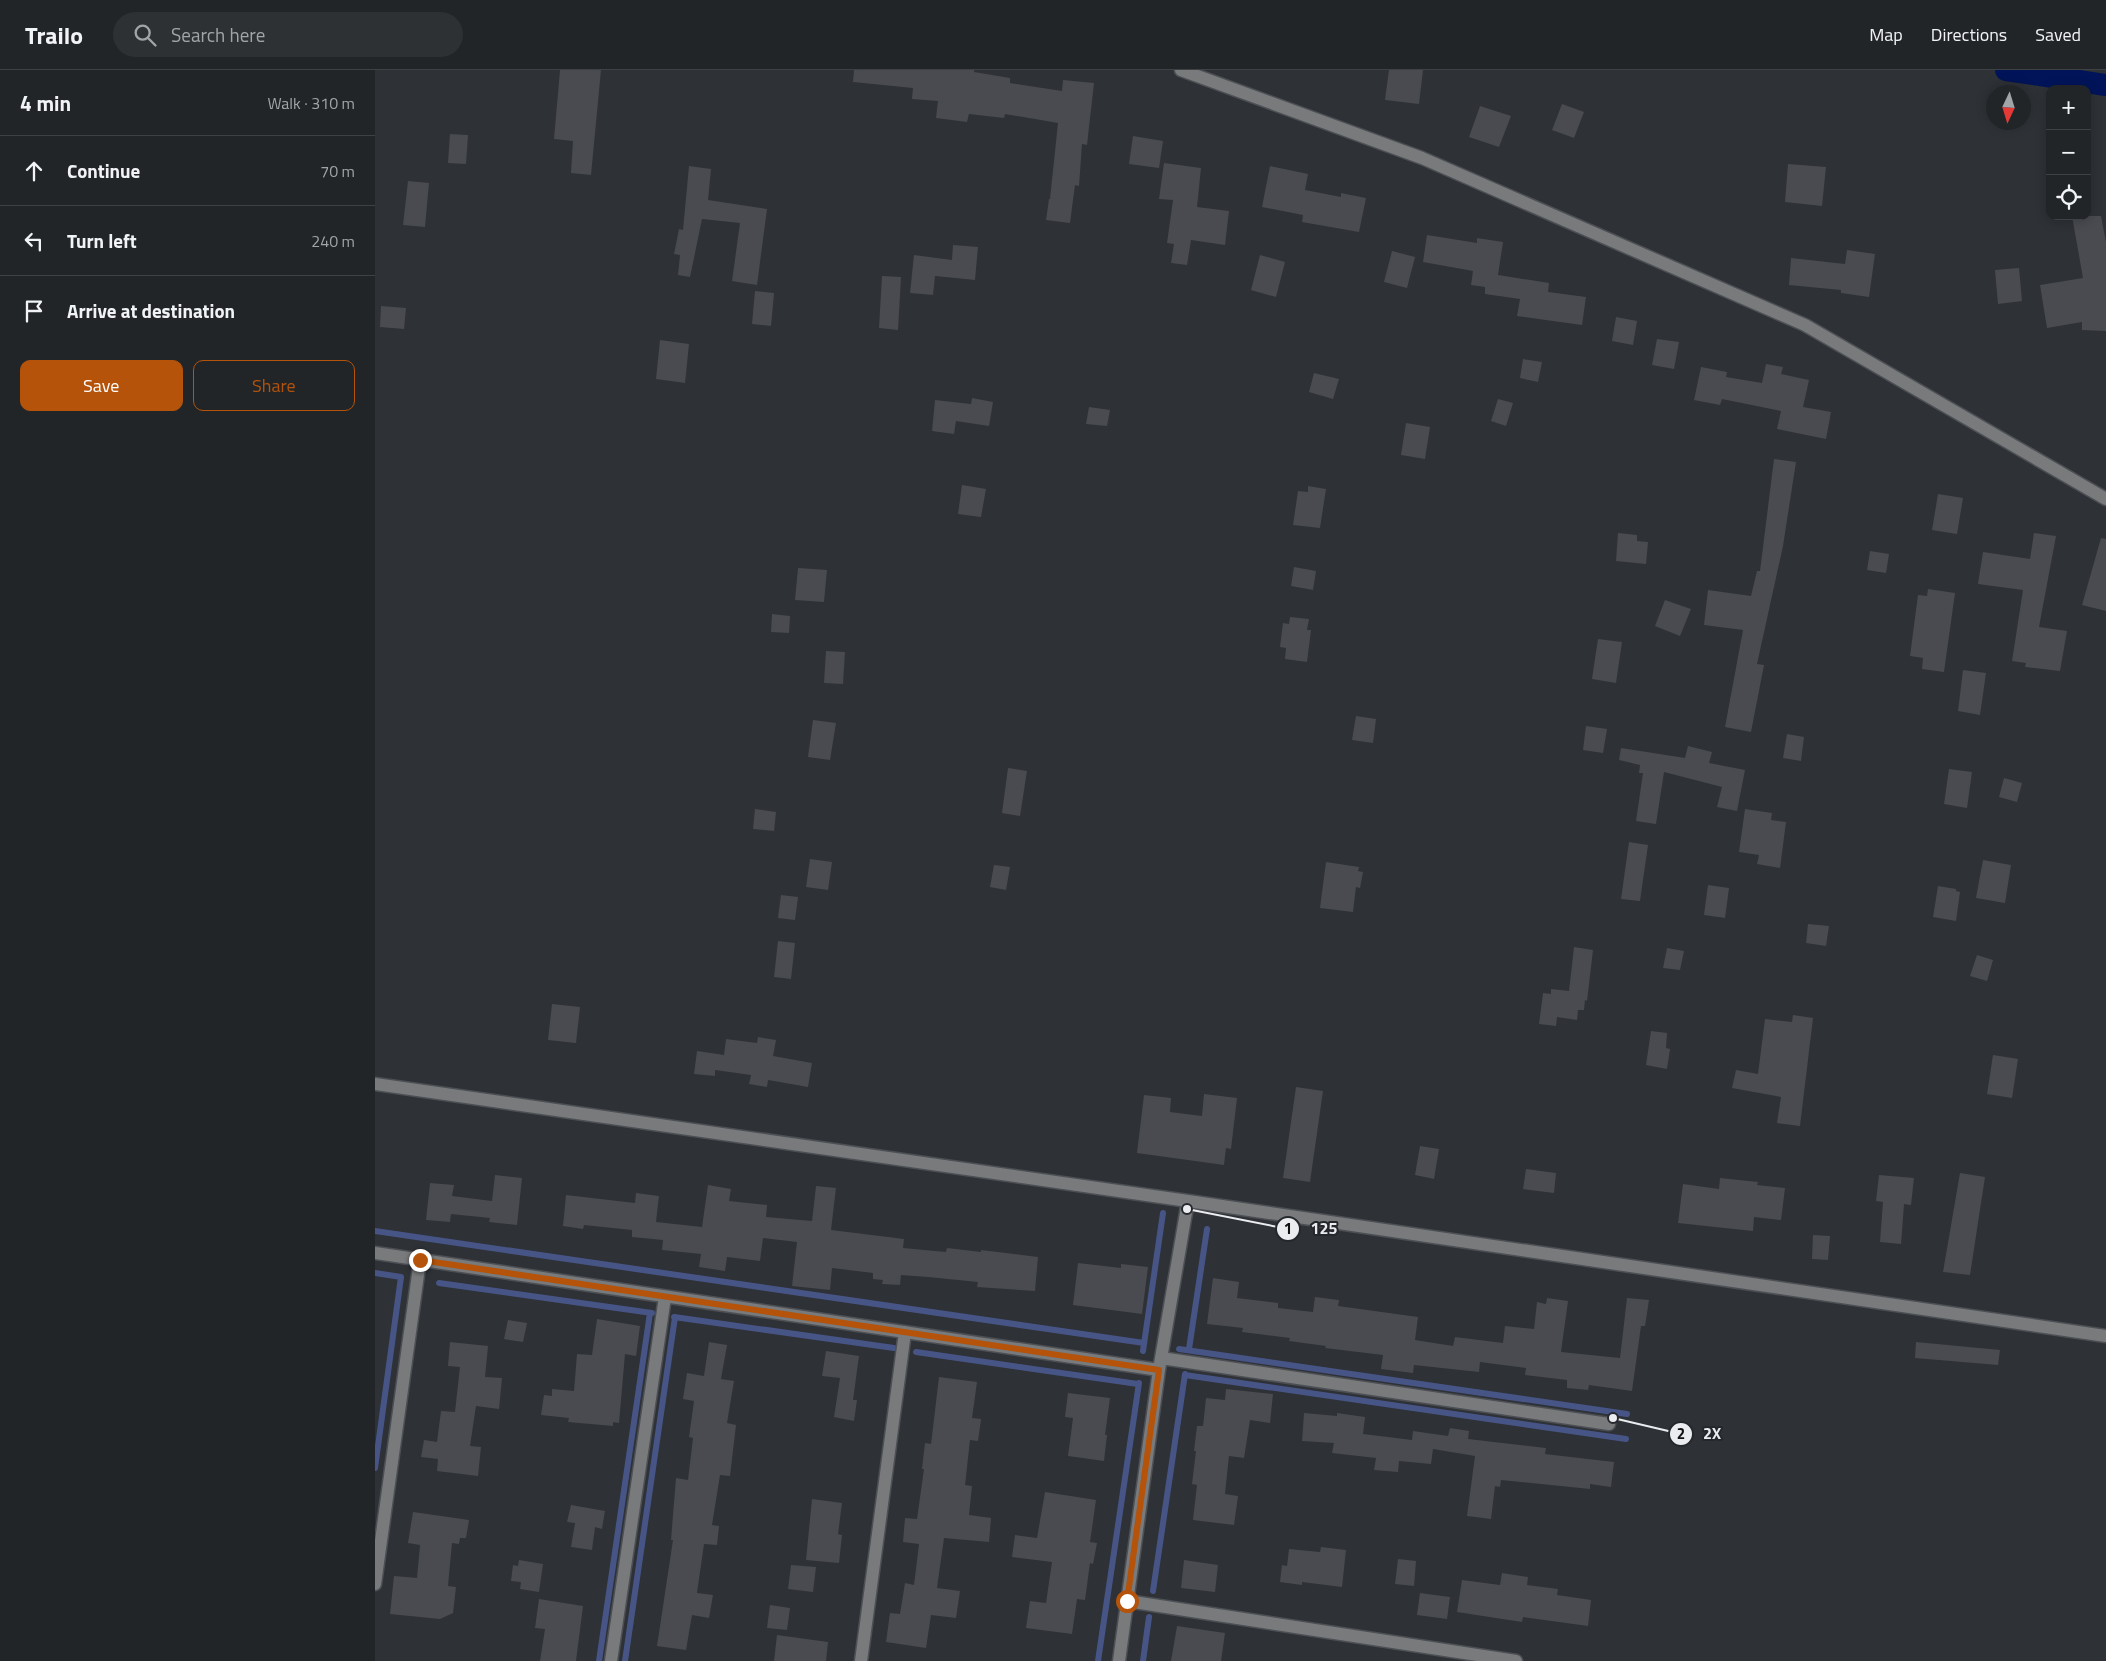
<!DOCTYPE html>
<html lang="en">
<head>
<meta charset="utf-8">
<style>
	:root { --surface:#222528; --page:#2e3134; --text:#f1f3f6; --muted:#a2a5a8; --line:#3f4245; --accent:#b45309 }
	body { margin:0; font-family:"Titillium Web",sans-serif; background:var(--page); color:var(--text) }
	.controls { position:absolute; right:15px; top:15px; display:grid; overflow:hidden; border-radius:10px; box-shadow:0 2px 12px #0003 }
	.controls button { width:45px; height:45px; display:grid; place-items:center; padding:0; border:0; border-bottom:1px solid var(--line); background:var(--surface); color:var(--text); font:25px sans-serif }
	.compass { position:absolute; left:1611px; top:15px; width:45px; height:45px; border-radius:50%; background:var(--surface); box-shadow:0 2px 12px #0003; rotate:184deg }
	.stop { position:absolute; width:15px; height:15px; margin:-11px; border:4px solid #b45309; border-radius:50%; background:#fff }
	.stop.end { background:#b45309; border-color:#fff; box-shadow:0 1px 5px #0008 }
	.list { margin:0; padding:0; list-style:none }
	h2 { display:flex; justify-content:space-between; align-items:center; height:65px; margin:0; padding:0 20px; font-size:21px }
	h2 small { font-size:16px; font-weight:400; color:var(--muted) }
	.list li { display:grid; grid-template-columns:32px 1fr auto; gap:15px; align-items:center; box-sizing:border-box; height:70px; padding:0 20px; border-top:1px solid var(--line) }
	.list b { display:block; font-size:19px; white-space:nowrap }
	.list em { font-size:16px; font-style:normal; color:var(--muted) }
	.actions { display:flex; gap:10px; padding:15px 20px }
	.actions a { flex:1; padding:11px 0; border:1px solid var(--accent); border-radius:10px; text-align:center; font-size:18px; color:var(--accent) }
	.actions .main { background:var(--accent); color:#fff }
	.icon { flex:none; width:28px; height:28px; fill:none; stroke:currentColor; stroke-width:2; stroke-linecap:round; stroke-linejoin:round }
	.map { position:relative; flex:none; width:1731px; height:1591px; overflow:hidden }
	header { display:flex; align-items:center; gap:30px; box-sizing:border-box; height:70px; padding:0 25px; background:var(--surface); border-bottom:1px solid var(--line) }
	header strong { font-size:24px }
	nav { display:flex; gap:28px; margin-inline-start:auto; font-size:18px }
	.search { width:350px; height:45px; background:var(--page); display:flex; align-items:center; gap:12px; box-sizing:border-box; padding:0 18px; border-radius:28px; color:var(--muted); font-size:19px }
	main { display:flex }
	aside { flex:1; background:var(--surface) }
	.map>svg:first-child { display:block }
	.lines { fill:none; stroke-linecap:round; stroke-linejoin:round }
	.stream { stroke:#475586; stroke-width:6 }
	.canal { stroke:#011459; stroke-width:22 }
	.building { fill:#494b51 }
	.minor-casing { stroke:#4c4f54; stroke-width:15 }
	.minor { stroke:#787a7c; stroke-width:12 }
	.route { stroke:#b45309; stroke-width:6 }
	.leader { fill:none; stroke:#eaecef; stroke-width:2 }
	.callout-dot { fill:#eaecef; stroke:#24272c; stroke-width:2 }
	.mark-label { font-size:15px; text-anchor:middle; font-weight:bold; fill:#111 }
	.callout-label { font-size:16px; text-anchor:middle; font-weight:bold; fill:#eaecef; stroke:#24272c; stroke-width:4; stroke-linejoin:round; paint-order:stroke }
</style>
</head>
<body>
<header>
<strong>Trailo</strong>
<div class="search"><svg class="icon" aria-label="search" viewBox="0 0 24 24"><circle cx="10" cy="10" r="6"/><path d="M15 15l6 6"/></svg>Search here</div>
<nav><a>Map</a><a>Directions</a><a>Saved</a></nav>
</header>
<main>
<aside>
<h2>4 min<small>Walk · 310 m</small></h2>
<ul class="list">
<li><svg class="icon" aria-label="ahead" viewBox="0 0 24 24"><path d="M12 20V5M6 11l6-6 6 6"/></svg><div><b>Continue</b></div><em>70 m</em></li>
<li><svg class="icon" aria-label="left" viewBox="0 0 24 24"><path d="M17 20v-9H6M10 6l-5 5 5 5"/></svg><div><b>Turn left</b></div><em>240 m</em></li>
<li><svg class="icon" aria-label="arrive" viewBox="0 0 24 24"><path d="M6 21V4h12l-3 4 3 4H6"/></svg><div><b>Arrive at destination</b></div></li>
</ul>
<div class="actions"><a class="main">Save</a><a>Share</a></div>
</aside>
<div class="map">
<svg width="1731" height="1591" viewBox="0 0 1731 1591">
	<rect width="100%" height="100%" fill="#2e3136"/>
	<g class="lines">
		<!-- stream -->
		<path class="stream" d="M 0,1161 L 769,1273
			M 0,1203 L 26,1207 L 0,1398
			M 64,1213 L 277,1243
			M 299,1247 L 519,1278
			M 804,1279 L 1252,1344
			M 814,1279 L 832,1159
			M 768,1281 L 788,1143
			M 541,1282 L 763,1314
			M 810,1305 L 1251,1369
			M 778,1521 L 810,1304
			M 224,1591 L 275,1243
			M 250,1591 L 300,1247
			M 723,1591 L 764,1313
			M 768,1591 L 774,1547"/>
		<!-- canal -->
		<path class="canal" d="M 1631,0 L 1731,15"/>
	</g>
	<!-- building -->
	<path class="building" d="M 185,0 L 226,0 L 216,105 L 196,103 L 198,71 L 179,69 Z
		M 479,0 L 599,0 L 599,2 L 635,8 L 635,13 L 687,21 L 688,10 L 719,13 L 712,75 L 707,74 L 704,116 L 700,115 L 695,153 L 671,150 L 674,129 L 675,129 L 683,53 L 630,44 L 629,48 L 594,44 L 592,52 L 561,48 L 563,31 L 537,29 L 538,18 L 478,12 Z
		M 1014,0 L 1048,0 L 1044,34 L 1010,30 Z
		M 1187,34 L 1209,42 L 1199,68 L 1177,60 Z
		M 1105,36 L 1136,46 L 1124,77 L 1094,67 Z
		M 75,64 L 93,65 L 91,94 L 73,93 Z
		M 758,66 L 788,71 L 784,98 L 754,94 Z
		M 789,93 L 826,98 L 822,137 L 854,141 L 850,175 L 816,170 L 812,195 L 796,193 L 799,174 L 792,173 L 798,130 L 784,129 Z
		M 1413,94 L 1451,97 L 1447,136 L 1410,132 Z
		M 314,96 L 336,99 L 333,130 L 392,139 L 382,215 L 357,211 L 365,153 L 327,149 L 315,207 L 303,205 L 305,185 L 299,184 L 304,159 L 308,160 Z
		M 895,96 L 933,104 L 930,120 L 966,127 L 966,123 L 991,128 L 984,162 L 927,152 L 928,145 L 887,137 Z
		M 33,111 L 54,113 L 50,157 L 28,155 Z
		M 1697,146 L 1726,146 L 1731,172 L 1731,261 L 1707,260 L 1707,252 L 1672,258 L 1665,215 L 1708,208 Z
		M 1052,165 L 1102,173 L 1102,168 L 1128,172 L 1123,205 L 1174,213 L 1173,222 L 1211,227 L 1207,255 L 1142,246 L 1145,229 L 1110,224 L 1110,217 L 1096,215 L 1098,201 L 1048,192 Z
		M 578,175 L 603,177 L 600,210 L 560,206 L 558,225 L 535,223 L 539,185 L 577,190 Z
		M 1472,180 L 1500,184 L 1494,227 L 1466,223 L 1466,220 L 1414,215 L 1416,188 L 1470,194 Z
		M 1017,181 L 1040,187 L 1032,218 L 1009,212 Z
		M 885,185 L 910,192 L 901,227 L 876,220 Z
		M 1644,198 L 1647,231 L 1623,234 L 1620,200 Z
		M 507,206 L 526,207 L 523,260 L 504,258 Z
		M 380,221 L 399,223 L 396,256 L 377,254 Z
		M 6,236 L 31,238 L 29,259 L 5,257 Z
		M 1241,247 L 1262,251 L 1258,275 L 1237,271 Z
		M 1282,269 L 1304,272 L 1299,299 L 1277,295 Z
		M 285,270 L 314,274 L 310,313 L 281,309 Z
		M 1148,289 L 1167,292 L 1163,312 L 1145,308 Z
		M 1391,294 L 1408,297 L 1406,304 L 1434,310 L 1428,337 L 1456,342 L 1451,369 L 1402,359 L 1406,341 L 1347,329 L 1345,335 L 1319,330 L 1326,297 L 1352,302 L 1351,307 L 1387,313 Z
		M 939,303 L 964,309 L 958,329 L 934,322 Z
		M 597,328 L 618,332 L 614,356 L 581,351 L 579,364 L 557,361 L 560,330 L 596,334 Z
		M 1123,329 L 1138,333 L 1131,356 L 1116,351 Z
		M 714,337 L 735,340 L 732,356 L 711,354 Z
		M 1031,353 L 1055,357 L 1050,389 L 1026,385 Z
		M 1399,389 L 1421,392 L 1408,476 L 1382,594 L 1389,595 L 1376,662 L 1350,657 L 1368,560 L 1329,555 L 1333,520 L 1376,526 L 1382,501 L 1385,501 Z
		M 587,415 L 611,419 L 606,447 L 583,444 Z
		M 933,416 L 951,419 L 945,458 L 918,455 L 923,421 L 933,422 Z
		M 1563,424 L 1588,428 L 1582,464 L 1557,460 Z
		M 1243,463 L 1262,465 L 1262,471 L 1273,472 L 1271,494 L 1241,491 Z
		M 1659,463 L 1681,466 L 1664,557 L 1692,561 L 1685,601 L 1650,597 L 1651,593 L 1637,591 L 1648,520 L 1603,514 L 1608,482 L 1655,489 Z
		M 1726,468 L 1731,469 L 1731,541 L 1707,535 Z
		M 1495,481 L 1514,484 L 1511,503 L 1492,500 Z
		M 919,497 L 941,501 L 938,520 L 916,516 Z
		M 423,498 L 452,500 L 449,532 L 420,530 Z
		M 1553,519 L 1580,523 L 1569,602 L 1547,599 L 1548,588 L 1535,586 L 1543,525 L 1552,526 Z
		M 1290,530 L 1316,539 L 1305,566 L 1280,556 Z
		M 397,544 L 415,546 L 414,563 L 396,562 Z
		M 915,547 L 934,549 L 932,560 L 936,560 L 932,592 L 910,589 L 911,578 L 905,577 L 908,553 L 914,554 Z
		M 1223,569 L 1247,572 L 1241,613 L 1217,609 Z
		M 451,581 L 470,582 L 468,614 L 449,613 Z
		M 1588,600 L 1611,603 L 1605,645 L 1583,641 Z
		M 981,646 L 1001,649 L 998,673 L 977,670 Z
		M 438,650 L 461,653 L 455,690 L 433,687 Z
		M 1211,656 L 1232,659 L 1228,683 L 1208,680 Z
		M 1412,664 L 1429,667 L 1426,691 L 1408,688 Z
		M 1313,676 L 1337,682 L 1334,693 L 1370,700 L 1362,741 L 1342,737 L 1347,717 L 1289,702 L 1281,754 L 1261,751 L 1268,703 L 1264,703 L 1265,695 L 1244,690 L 1246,678 L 1310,688 Z
		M 633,698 L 652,701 L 645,746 L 627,743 Z
		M 1574,699 L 1597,702 L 1592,738 L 1569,734 Z
		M 1629,708 L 1647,713 L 1642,732 L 1624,727 Z
		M 380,739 L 401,742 L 399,761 L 378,759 Z
		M 1370,739 L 1397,743 L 1396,750 L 1411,752 L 1405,798 L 1382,794 L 1384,785 L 1364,782 Z
		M 1254,772 L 1273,775 L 1265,831 L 1246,829 Z
		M 435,789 L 457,792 L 453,820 L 431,817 Z
		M 1608,790 L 1636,795 L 1630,833 L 1601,828 Z
		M 951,792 L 984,797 L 983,801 L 988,802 L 985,818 L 981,817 L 978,842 L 945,838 Z
		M 619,795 L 635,797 L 631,820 L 615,817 Z
		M 1333,815 L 1354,818 L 1350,848 L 1329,845 Z
		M 1563,816 L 1581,819 L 1581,821 L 1585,822 L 1581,851 L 1558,847 Z
		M 406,825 L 423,827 L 420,850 L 403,848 Z
		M 1433,854 L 1454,856 L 1451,876 L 1431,873 Z
		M 403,871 L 420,873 L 416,909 L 399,907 Z
		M 1199,877 L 1218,880 L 1212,931 L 1210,930 L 1209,940 L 1203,940 L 1202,950 L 1182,947 L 1181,956 L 1164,954 L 1168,923 L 1176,924 L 1176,919 L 1194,921 Z
		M 1292,878 L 1309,881 L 1305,900 L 1288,898 Z
		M 1602,885 L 1618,890 L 1612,911 L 1595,906 Z
		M 177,934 L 205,937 L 201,973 L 173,970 Z
		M 1418,945 L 1438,948 L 1425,1056 L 1402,1053 L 1406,1027 L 1357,1018 L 1361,1000 L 1383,1004 L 1390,949 L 1417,952 Z
		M 1276,961 L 1292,963 L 1291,978 L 1295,979 L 1292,999 L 1271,995 Z
		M 383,967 L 401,970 L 398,986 L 437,993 L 433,1017 L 393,1010 L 392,1017 L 374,1014 L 376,1005 L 340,1000 L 340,1006 L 319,1004 L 322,981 L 349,985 L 351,969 L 382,973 Z
		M 1618,985 L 1643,989 L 1637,1028 L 1612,1024 Z
		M 921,1017 L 948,1021 L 935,1112 L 908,1108 Z
		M 829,1024 L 862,1028 L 856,1079 L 851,1078 L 849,1095 L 762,1083 L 769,1025 L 796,1028 L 795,1042 L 827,1046 Z
		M 1045,1076 L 1064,1079 L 1059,1109 L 1040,1105 Z
		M 1151,1099 L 1181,1103 L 1179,1123 L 1148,1119 Z
		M 1585,1103 L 1610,1107 L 1595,1205 L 1568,1202 Z
		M 120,1105 L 147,1108 L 142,1155 L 114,1152 L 115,1148 L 76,1144 L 75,1152 L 51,1150 L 55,1113 L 79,1115 L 77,1126 L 117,1131 Z
		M 1504,1105 L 1539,1108 L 1536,1135 L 1529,1134 L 1526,1174 L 1505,1172 L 1508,1132 L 1501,1131 Z
		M 1345,1108 L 1383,1112 L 1382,1115 L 1410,1118 L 1406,1150 L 1379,1147 L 1378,1161 L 1303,1153 L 1308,1114 L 1344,1119 Z
		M 333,1115 L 356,1119 L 354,1131 L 392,1135 L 391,1147 L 437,1151 L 441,1116 L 461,1118 L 456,1160 L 529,1169 L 528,1178 L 571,1182 L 572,1178 L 606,1182 L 606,1180 L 663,1187 L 660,1221 L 602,1217 L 603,1212 L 553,1207 L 526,1205 L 525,1215 L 507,1214 L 508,1210 L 498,1209 L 498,1203 L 457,1198 L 455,1220 L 417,1216 L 422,1172 L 388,1168 L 385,1191 L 352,1187 L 350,1201 L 324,1197 L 326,1184 L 287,1180 L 288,1170 L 257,1167 L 257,1160 L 209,1155 L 208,1159 L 188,1156 L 191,1125 L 260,1133 L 261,1123 L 284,1126 L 281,1152 L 327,1157 Z
		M 1438,1165 L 1455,1166 L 1453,1190 L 1437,1189 Z
		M 703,1193 L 746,1198 L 746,1194 L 773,1197 L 767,1244 L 698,1235 Z
		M 838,1208 L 864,1212 L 862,1228 L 903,1233 L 903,1238 L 938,1242 L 940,1227 L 964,1230 L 963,1236 L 1043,1247 L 1040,1270 L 1078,1276 L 1080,1267 L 1128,1273 L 1130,1256 L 1159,1259 L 1162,1232 L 1171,1234 L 1172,1228 L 1193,1231 L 1186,1282 L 1245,1288 L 1252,1228 L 1274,1230 L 1270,1256 L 1266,1256 L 1257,1321 L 1214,1315 L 1213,1320 L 1192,1318 L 1192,1310 L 1150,1305 L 1151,1298 L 1105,1292 L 1104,1302 L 1039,1295 L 1038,1303 L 1006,1299 L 1008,1285 L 950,1278 L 951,1276 L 914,1271 L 915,1268 L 867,1262 L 868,1258 L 832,1254 Z
		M 222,1249 L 265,1256 L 261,1286 L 250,1284 L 244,1353 L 238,1352 L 238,1356 L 193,1352 L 194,1348 L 166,1345 L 169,1325 L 177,1326 L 177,1319 L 199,1321 L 202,1284 L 217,1285 Z
		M 133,1250 L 152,1253 L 148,1272 L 129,1269 Z
		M 75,1272 L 113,1276 L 110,1307 L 127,1308 L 124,1339 L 101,1336 L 95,1376 L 106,1377 L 103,1406 L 62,1401 L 63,1389 L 46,1387 L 49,1370 L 62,1372 L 66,1341 L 80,1342 L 85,1297 L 73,1296 Z
		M 334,1272 L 352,1275 L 346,1309 L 359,1311 L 352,1353 L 361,1355 L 355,1406 L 345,1405 L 337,1455 L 344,1456 L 342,1475 L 329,1474 L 322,1523 L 338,1525 L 334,1548 L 317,1545 L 311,1580 L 282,1576 L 298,1470 L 296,1470 L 301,1408 L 313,1410 L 318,1368 L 314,1367 L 319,1331 L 308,1329 L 312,1303 L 329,1306 Z
		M 1541,1272 L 1625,1280 L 1623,1295 L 1540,1288 Z
		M 451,1281 L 484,1286 L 478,1330 L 482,1330 L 479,1351 L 459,1347 L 465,1308 L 447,1306 Z
		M 564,1307 L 602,1312 L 597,1348 L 606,1349 L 603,1371 L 595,1370 L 590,1415 L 597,1416 L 594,1445 L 616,1448 L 614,1472 L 569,1468 L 562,1518 L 585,1521 L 581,1548 L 556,1545 L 551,1578 L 511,1572 L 515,1543 L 525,1544 L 530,1513 L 539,1515 L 544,1474 L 528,1472 L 530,1448 L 542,1449 L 549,1399 L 547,1399 L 550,1373 L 556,1374 Z
		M 851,1319 L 898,1324 L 895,1353 L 875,1350 L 869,1388 L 854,1386 L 850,1424 L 863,1426 L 859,1455 L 818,1450 L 822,1415 L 817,1414 L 821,1381 L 819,1381 L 822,1356 L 828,1356 L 831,1328 L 850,1330 Z
		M 693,1323 L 735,1328 L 730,1365 L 732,1365 L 729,1391 L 693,1386 L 698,1348 L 690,1347 Z
		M 929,1343 L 962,1346 L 962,1343 L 990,1347 L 988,1364 L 1037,1370 L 1038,1361 L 1073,1366 L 1075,1358 L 1094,1361 L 1093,1369 L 1171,1378 L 1170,1384 L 1239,1392 L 1236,1417 L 1215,1414 L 1215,1419 L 1126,1410 L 1125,1417 L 1120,1416 L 1116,1449 L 1092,1446 L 1100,1386 L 1058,1379 L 1056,1394 L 1024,1391 L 1023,1402 L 999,1400 L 1001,1388 L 957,1383 L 959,1373 L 927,1371 Z
		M 670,1422 L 721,1430 L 715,1472 L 722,1473 L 718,1494 L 715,1493 L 710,1530 L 702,1529 L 697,1564 L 651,1558 L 655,1531 L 671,1533 L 677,1492 L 637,1487 L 640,1465 L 662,1468 Z
		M 437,1429 L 467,1433 L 463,1464 L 467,1465 L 464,1493 L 431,1490 Z
		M 196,1435 L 230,1441 L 227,1459 L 220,1457 L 217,1480 L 196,1477 L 200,1453 L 192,1452 Z
		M 38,1442 L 94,1450 L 91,1468 L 85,1468 L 84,1474 L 77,1473 L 73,1516 L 81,1517 L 78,1543 L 65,1549 L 15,1544 L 19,1506 L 42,1508 L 45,1475 L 33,1473 Z
		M 946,1477 L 971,1480 L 967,1517 L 927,1512 L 927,1515 L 905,1512 L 907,1495 L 912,1496 L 914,1479 L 945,1482 Z
		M 1023,1489 L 1041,1491 L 1039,1516 L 1020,1514 Z
		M 144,1490 L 168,1494 L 164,1522 L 145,1519 L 146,1512 L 136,1511 L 138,1495 L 143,1496 Z
		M 809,1490 L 843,1495 L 840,1522 L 806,1518 Z
		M 416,1495 L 441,1497 L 438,1522 L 413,1519 Z
		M 1127,1503 L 1153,1507 L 1152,1515 L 1183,1519 L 1182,1525 L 1216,1530 L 1213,1556 L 1148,1547 L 1147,1552 L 1082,1542 L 1087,1510 L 1125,1515 Z
		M 1045,1523 L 1075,1527 L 1072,1549 L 1042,1545 Z
		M 164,1529 L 208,1536 L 201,1591 L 165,1591 L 170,1559 L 160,1558 Z
		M 395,1535 L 415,1538 L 412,1560 L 392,1558 Z
		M 802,1556 L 850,1563 L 846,1591 L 796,1591 Z
		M 402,1565 L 453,1572 L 451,1591 L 399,1591 Z"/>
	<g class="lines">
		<defs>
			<path id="minor" d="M 806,0 L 1047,88 L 1430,255 L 1731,429
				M 0,1014 L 813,1131 L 1731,1266
				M 0,1183 L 784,1300
				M 786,1288 L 1234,1354
				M 0,1514 L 45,1190
				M 752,1531 L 1141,1591
				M 236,1591 L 290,1227
				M 486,1591 L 530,1262
				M 744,1591 L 784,1300 L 813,1131"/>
		</defs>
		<!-- minor casing -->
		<use href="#minor" class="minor-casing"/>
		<!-- minor -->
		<use href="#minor" class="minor"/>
	</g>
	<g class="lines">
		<!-- route -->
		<path class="route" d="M 45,1190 L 784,1300 L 752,1531"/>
	</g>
	<!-- callouts -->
	<path class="leader" d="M812 1139L913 1159M1238 1348L1306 1364"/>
	<g class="callout-dot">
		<circle cx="812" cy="1139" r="5"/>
		<circle cx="1238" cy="1348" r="5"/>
		<circle cx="913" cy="1159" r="12"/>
		<circle cx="1306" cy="1364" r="12"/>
	</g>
	<g class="mark-label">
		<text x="913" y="1164">1</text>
		<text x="1306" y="1369">2</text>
	</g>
	<g class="callout-label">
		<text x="949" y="1164">125</text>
		<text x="1337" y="1369">2X</text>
	</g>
</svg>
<div class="controls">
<button>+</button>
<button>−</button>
<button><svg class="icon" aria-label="locate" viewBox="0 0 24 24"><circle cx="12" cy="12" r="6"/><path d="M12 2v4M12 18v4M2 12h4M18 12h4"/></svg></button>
</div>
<svg class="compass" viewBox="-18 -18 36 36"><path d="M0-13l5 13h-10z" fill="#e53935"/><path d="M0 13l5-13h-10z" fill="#a2a5a8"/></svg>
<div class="stop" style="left:752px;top:1531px"></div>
<div class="stop end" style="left:45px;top:1190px"></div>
</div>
</main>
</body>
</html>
